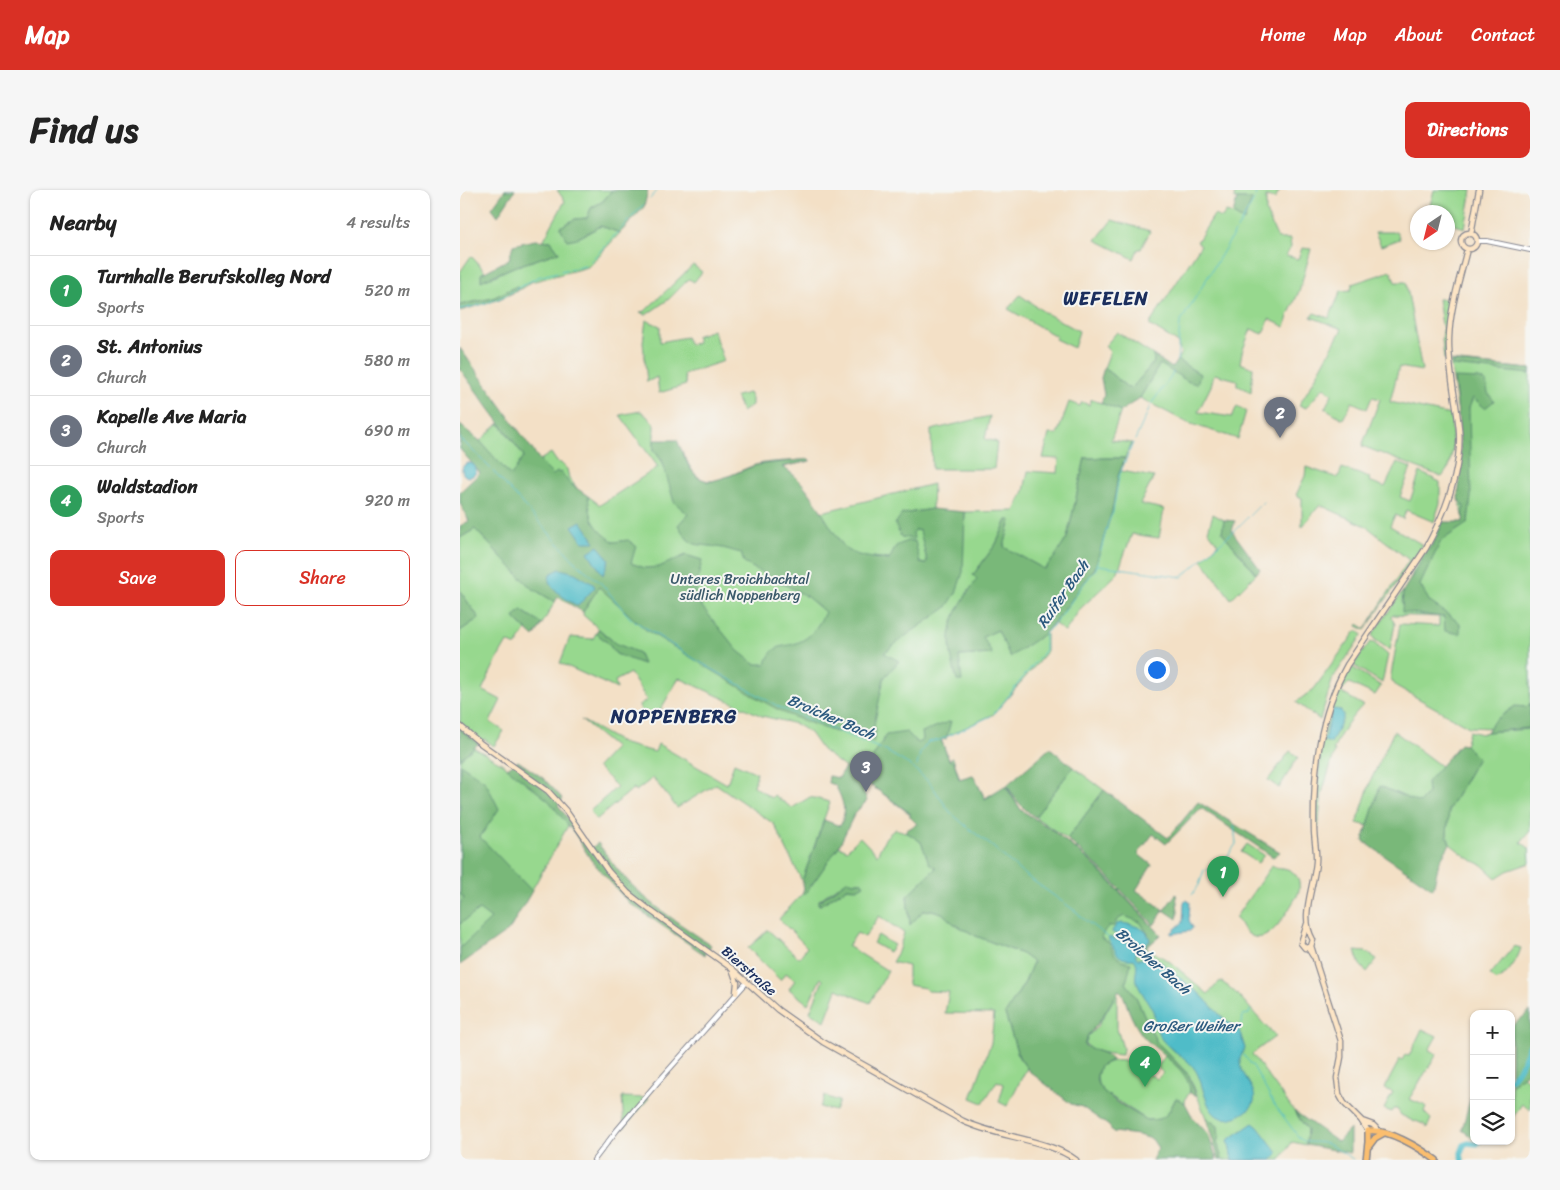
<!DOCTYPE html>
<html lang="en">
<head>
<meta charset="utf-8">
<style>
	:root { --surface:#fff; --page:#f6f6f6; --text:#222; --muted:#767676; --line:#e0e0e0; --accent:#d93025 }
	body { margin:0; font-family:Sriracha,sans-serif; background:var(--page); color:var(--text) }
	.controls { position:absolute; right:15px; bottom:15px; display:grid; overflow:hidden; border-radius:10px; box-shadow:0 1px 4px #0004 }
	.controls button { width:45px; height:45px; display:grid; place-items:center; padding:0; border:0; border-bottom:1px solid var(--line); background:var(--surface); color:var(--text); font:25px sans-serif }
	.compass { position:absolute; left:950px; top:15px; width:45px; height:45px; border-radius:50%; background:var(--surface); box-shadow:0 1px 4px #0004; rotate:215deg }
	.you { position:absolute; left:696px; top:479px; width:18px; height:18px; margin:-12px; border:4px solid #fff; border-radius:50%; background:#1a73e8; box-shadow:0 0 0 8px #1a73e833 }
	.badge { display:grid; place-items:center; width:32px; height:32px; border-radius:50%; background:var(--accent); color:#fff; font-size:16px; font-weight:700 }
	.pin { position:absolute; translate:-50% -41px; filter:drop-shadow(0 1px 2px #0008) }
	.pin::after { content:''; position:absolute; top:26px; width:18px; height:15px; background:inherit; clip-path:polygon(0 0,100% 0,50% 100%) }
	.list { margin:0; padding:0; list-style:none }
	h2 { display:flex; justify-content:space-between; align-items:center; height:65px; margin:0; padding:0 20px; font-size:21px }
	h2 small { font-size:16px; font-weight:400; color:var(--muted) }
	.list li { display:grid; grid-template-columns:32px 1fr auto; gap:15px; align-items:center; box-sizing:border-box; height:70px; padding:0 20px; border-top:1px solid var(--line) }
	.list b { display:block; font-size:19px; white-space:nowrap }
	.list p { margin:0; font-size:16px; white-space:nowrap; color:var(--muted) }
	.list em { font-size:16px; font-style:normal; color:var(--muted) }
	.actions { display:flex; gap:10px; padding:15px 20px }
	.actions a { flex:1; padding:11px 0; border:1px solid var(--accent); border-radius:10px; text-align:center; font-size:18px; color:var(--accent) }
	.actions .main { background:var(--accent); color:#fff }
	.icon { flex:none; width:28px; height:28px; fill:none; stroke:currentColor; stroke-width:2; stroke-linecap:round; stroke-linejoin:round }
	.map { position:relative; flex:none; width:1070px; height:970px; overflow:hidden; border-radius:10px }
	header { display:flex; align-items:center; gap:30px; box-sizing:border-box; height:70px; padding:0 25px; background:var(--accent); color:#fff }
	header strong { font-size:24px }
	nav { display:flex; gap:28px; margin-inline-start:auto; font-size:18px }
	.intro { display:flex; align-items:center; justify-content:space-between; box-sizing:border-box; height:120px; padding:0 30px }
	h1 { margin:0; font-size:35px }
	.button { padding:12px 22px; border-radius:10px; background:var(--accent); color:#fff; font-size:18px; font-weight:700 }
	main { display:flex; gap:30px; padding:0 30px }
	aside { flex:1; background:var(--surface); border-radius:10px; box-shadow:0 1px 4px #0004 }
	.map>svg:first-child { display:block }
	.green { fill:#97d88e; stroke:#598476; fill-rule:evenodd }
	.forest { fill:#79b879; stroke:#4a746c }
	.water { fill:#4fbcc8; stroke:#357693 }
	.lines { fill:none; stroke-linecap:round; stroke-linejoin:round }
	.stream { stroke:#4fbcc8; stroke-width:1 }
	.river { stroke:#4fbcc8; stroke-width:5.5 }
	.tertiary-casing { stroke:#878892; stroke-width:6 }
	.secondary-casing { stroke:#878892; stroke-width:7 }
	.primary-casing { stroke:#878892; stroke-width:8 }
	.tertiary { stroke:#fff; stroke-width:4 }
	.secondary { stroke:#fde5c5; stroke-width:4.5 }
	.primary { stroke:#fbbe6e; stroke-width:5 }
	.labels { text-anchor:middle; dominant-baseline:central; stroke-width:4; stroke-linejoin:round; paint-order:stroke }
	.park-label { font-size:14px; fill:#3a596a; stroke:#f6f6f2 }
	.street-label { font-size:14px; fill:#1b2f5e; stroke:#f6f6f2 }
	.water-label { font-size:15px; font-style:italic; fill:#2b597e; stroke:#f6f6f2 }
	.district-label { font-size:19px; font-weight:bold; letter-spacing:1px; fill:#1b2f5e; stroke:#f6f6f2 }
</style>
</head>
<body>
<header>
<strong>Map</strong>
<nav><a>Home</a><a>Map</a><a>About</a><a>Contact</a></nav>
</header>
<div class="intro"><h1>Find us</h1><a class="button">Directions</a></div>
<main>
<aside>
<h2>Nearby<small>4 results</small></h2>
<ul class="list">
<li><span class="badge" style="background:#2e9e5b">1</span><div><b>Turnhalle Berufskolleg Nord</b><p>Sports</p></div><em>520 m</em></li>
<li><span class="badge" style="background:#6b7280">2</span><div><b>St. Antonius</b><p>Church</p></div><em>580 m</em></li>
<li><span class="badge" style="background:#6b7280">3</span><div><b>Kapelle Ave Maria</b><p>Church</p></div><em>690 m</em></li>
<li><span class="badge" style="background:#2e9e5b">4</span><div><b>Waldstadion</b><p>Sports</p></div><em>920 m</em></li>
</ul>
<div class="actions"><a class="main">Save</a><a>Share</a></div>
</aside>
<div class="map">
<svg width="1070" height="970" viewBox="0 0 1070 970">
	<rect width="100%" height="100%" fill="#f6f6f2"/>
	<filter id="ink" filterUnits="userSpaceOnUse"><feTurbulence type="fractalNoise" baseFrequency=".02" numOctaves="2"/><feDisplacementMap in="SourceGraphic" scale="10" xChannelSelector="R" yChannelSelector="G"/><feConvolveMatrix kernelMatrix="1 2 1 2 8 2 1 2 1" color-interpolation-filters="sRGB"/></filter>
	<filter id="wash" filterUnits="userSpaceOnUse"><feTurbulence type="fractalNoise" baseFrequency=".0096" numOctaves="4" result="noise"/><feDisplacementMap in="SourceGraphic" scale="20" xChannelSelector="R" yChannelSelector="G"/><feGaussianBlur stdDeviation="1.12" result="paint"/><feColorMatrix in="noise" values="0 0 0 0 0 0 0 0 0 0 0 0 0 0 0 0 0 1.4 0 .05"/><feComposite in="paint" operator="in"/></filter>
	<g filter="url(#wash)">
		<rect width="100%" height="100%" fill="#f3e0c6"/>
		<!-- green -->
		<path class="green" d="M 97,0 L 152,0 L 143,11 L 131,18 L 127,28 L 115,29 L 118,48 L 141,36 L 160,43 L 128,77 L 71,92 L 59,100 L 57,96 L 33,108 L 0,115 L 0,82 L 11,66 L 25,81 L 21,84 L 32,87 L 51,78 L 99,62 L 91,51 L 83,51 L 105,11 Z
			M 775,0 L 820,0 L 815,9 L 806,7 L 806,22 L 818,49 L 830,49 L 831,57 L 826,66 L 838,69 L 842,58 L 851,59 L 840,99 L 828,126 L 825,137 L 809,129 L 803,144 L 791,139 L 782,162 L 780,173 L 793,178 L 791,202 L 777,195 L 777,190 L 754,184 L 751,196 L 738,222 L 772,227 L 777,216 L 786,221 L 778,249 L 728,233 L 680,208 L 700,173 L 729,192 L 740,184 L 717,170 L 721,163 L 717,152 L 689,135 L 741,55 L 737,52 L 754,25 L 762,28 L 766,22 L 773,24 L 783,30 L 791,9 L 774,9 Z
			M 974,0 L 1012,0 L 1005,38 L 988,33 L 989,22 L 969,19 Z
			M 652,30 L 690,41 L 681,59 L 678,59 L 674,69 L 636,50 Z
			M 915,42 L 937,42 L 940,49 L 921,56 Z
			M 233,75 L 242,82 L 234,92 L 229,89 L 209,109 L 186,125 L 180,122 L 185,121 Z
			M 931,81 L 935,92 L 946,92 L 962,181 L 939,177 L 930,212 L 991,225 L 993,258 L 989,277 L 982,287 L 902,256 L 920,209 L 912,207 L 907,219 L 892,212 L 883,229 L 865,218 L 872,204 L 864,197 L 846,218 L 839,215 L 853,192 L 882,139 L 851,127 L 854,123 L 869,128 L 881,101 L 891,100 L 892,94 Z
			M 560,105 L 584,122 L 619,141 L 614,158 L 595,149 L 596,146 L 548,119 Z
			M 978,109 L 991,109 L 986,145 L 986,169 L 984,169 L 982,149 L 983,141 Z
			M 186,130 L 200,136 L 200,152 L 226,147 L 230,155 L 238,152 L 236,146 L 253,140 L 264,171 L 224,184 L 226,195 L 199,203 L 197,187 L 187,192 L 183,152 Z
			M 657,142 L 693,165 L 694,172 L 671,199 L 667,197 L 644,178 L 650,162 L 645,156 Z
			M 990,171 L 1070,179 L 1070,532 L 1031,538 L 1009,537 L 936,496 L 931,489 L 931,485 L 940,434 L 979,436 L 979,427 L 933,425 L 931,427 L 935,434 L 930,460 L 914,449 L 912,445 L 943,401 L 942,413 L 953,381 L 981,332 L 997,334 L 1004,331 L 999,308 L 1003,254 Z
			M 289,203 L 292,209 L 292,215 L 282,222 L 276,206 Z
			M 631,209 L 661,221 L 651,250 L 672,253 L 665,268 L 625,268 L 607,348 L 594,369 L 584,379 L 543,357 L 551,331 L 547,330 L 536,354 L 513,385 L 518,389 L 507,403 L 499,466 L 531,464 L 522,447 L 538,440 L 553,464 L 584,443 L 586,444 L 586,463 L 534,524 L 481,549 L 489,570 L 493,568 L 500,589 L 513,585 L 525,608 L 546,595 L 561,620 L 592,640 L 630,671 L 644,684 L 701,745 L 686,758 L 709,771 L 748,804 L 760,791 C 783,804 796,829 816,846 L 792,864 L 847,939 L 846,955 L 832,952 L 820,970 L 762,970 L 757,951 L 755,934 L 746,928 L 729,885 L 696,851 L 676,807 L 666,793 L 446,621 L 419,601 L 400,589 L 362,560 L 350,543 L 336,534 L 302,526 L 219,488 L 195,529 L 182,523 L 179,515 L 187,510 L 170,483 L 155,491 L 157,499 L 100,473 L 110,447 L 133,449 L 136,443 L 148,453 L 156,464 L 183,473 L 155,453 L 123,425 L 124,419 L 139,397 L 88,357 L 0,259 L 0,239 L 29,262 L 20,251 L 39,233 L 64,266 L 52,284 L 83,275 L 80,270 L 91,263 L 97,272 L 101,273 L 107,279 L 109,288 L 117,298 L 109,293 L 128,308 L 128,306 L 140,315 L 198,277 L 160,225 L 181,221 L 194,233 L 194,260 L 203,273 L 225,266 C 241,309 265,285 295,275 C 312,270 332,272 349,269 L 350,271 L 323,277 L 332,285 L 362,322 L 473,294 L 472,319 L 442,324 L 453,342 L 456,340 L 460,340 L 461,343 L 467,371 L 466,374 L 413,367 L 502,381 L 505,322 L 555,321 L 564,301 L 568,281 L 598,283 L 599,269 L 583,268 L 589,244 L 597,245 L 609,212 L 620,216 L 622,212 L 629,215 Z
			M 530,226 L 525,249 L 537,252 L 534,279 L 472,279 L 471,240 Z
			M 937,272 L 951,278 L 940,307 L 950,311 L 960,282 L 980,292 L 980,313 L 974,332 L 946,320 L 943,329 L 935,325 L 930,336 L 963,355 L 905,440 L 897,436 L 898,434 L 904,438 L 906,438 L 949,370 L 906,336 L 860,315 L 842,337 L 842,308 L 836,305 L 845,286 L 846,277 L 878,288 L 882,278 L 910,288 L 909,291 L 925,297 Z
			M 661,281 L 694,287 L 680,314 L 704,319 L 699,348 L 672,344 L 657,384 L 620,419 L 605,442 L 595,434 L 597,428 L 635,378 L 652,321 L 658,286 Z
			M 753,324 L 764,330 L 762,342 L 796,384 L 771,409 L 742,370 L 758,354 L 748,341 Z
			M 15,339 L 70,397 L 95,412 L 82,434 L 61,420 L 54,428 L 66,440 L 56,456 L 47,452 L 36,471 L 22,500 L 41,510 L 30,532 L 44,541 L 34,556 L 24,549 L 18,554 L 0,539 L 0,441 L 19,428 L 0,401 L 0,348 Z
			M 896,441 L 899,441 L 902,445 L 873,488 L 860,530 L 836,512 L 854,499 Z
			M 910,452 L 914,453 L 928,465 L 922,493 L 893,475 Z
			M 892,477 L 921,496 L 915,505 L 889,493 L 880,502 L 903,515 C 889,530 881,541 873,561 L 875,561 L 862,603 L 858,638 L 856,638 C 858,581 858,529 889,478 Z
			M 121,530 L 164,554 L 195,562 L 198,554 L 267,594 L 274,573 L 297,583 L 294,596 L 311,608 L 314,605 L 332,618 L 350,607 L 370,612 L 342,691 L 314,634 L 256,594 L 217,618 L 193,588 L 176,601 L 174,598 L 136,630 L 130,621 L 157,597 L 137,577 L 155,558 Z
			M 1070,539 L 1070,641 L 1061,652 L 1069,658 L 1070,673 L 1047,681 L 1036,688 L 1022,675 L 1008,668 L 990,654 L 987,645 L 989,619 L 1018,568 L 1005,555 L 1009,541 L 1021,544 L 1027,542 Z
			M 934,541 L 982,577 L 967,592 L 968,603 L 959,614 L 920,596 L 908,636 L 897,633 L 911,590 Z
			M 0,545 L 11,556 L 41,573 L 66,591 L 72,598 L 83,603 L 98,618 L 109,634 L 51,737 L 0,772 Z
			M 830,561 L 838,567 L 819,598 L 808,590 Z
			M 613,577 L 644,600 L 607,649 L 575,627 Z
			M 435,639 C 444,641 457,646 462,654 C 467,663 468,671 476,678 L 447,706 L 450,734 L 463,721 L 472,720 L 482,723 L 493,733 L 516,746 L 562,764 L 573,772 L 565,792 L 545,824 L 559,868 L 567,878 L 547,916 L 539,912 L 544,894 L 537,891 L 523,913 L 511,908 L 531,853 L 534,824 L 485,823 L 489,802 L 467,801 L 465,798 L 448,795 L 448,776 L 432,772 L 438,762 L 444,743 L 419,726 L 405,747 L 397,743 L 388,756 L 428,781 L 410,813 L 377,799 L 365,831 L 350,822 L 363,790 L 361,788 L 348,814 L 329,799 L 335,790 L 326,783 L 320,790 L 288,758 L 308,740 L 339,768 L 347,757 L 319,729 L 342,704 L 346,703 L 379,656 L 387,660 L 400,647 L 417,665 L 426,647 ZM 394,692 L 402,692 L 393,699 L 387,698 L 360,715 L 358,714 L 359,710 L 377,697 Z
			M 787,654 L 804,665 L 798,673 L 781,662 Z
			M 812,675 C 817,679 821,677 827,679 C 839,683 842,696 837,706 C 827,721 808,761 787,743 C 781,739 781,732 775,728 Z
			M 418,745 L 434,755 L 429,762 L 413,753 Z
			M 1054,756 L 1061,758 C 1057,771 1048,785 1036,791 L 1030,785 Z
			M 895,761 L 906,762 L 917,769 L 907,782 L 900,775 Z
			M 657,803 L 657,839 L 663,858 L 662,865 C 648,864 636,863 625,854 L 628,846 L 638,836 Z
			M 962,839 L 977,846 L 969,860 L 977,864 L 949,909 L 966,916 L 964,922 L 971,929 L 967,938 L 965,935 L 956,931 L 955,932 L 941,925 L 937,919 L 934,919 L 932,922 L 924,919 L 933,902 L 924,899 L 940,869 L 942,870 L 945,865 L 949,866 Z
			M 705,866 C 715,875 740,894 726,907 L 725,913 L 716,908 L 708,923 L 703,929 L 687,930 L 644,902 L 638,894 L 637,886 L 640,876 C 664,863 676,876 697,889 L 703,883 L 697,877 Z
			M 1063,886 L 1070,892 L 1070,920 L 1062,914 L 1051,930 L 1051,895 Z
			M 365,906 L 379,911 L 375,921 L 360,917 Z
			M 162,907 L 189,908 L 164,938 Z"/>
		<!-- forest -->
		<path class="forest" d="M 45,0 L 55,0 L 38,26 L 32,18 Z
			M 152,0 L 188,0 L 184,17 L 160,43 L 141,36 L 118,48 L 107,50 L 100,37 L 115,29 L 127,28 L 131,18 L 143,11 Z
			M 777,9 L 792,9 L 784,31 L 773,24 Z
			M 75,50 L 91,51 L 99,62 L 51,78 L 21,91 L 21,84 L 49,69 L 53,55 Z
			M 57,96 L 59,100 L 40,109 L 0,121 L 0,115 L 33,108 Z
			M 0,158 L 84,276 L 93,285 L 97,282 L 102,283 L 109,293 L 128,306 C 131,330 133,337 154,352 L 168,350 L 176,356 L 171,373 L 185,378 L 199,377 L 226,365 L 242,370 L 235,404 L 243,418 L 278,461 L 295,474 L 306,474 C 313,450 326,460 343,450 C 353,445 360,432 365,422 L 346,406 L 284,373 L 281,363 C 273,361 265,358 257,357 C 233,353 232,359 218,335 L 228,324 L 214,312 L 202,270 L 194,260 L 194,250 L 217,250 L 229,277 L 237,287 L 249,292 L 269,286 L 296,275 L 349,269 L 350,271 L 322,277 C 348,291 360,322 376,345 C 380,350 383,357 388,360 C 400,368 416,368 429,370 L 436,356 L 447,351 L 455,351 L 460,373 L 465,374 L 467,371 L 460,341 L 456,340 L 453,342 L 454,349 L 441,347 L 435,334 L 442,324 L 472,319 L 505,322 L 503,382 L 496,403 L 486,418 L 444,447 L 424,463 L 439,471 L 424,488 L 414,535 L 416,541 L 413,553 L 388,541 L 375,542 L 326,524 L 301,510 L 186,440 L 139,397 L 123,422 L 98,407 L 95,412 L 70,397 L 15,339 L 0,348 L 0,336 L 9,331 L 0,313 L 0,302 L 20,283 L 0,259 L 0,235 L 20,251 L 51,286 L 64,266 L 0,179 Z
			M 693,165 L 712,178 L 717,170 L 740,184 L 737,194 L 729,192 L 700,174 L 680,208 L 661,221 L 641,213 L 644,205 L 641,188 L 644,178 L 667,197 L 671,199 L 694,172 Z
			M 993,172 L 1070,179 L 1070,184 L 992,176 Z
			M 994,188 L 1019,189 L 1026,192 L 1028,203 L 1034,211 L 1025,218 L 1013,208 L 1009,218 L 1011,307 L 1008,333 L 981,351 L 960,395 L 970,412 L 1000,433 L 1000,444 L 985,441 L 984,427 L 942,422 L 943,401 L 969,359 L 974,353 L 983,332 L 1003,332 L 1004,316 L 998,309 C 1003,265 999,231 994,188 Z
			M 625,268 L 665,268 L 658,286 L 652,321 L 635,378 L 602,423 L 584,444 L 550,467 L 538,440 L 523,447 L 532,464 L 499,466 L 502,491 L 497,491 C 494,478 490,465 490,452 C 489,428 504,408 517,389 L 513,385 L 536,354 L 547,330 L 551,330 L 544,357 L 584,379 L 594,368 L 607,348 Z
			M 764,330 L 775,331 L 772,341 L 800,379 L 796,384 L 762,342 Z
			M 0,401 L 19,428 L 0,441 Z
			M 61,420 L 82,434 L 74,447 L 54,428 Z
			M 139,439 L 155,453 L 179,463 L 183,474 L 156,464 L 148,453 L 136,443 Z
			M 1070,513 L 1070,538 L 1027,542 L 1034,531 L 1055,516 L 1067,517 Z
			M 491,531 L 486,549 L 481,550 L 489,570 L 494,572 L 499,589 L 513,585 L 525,609 L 546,597 L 561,620 L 592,640 L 630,671 L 701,745 L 685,758 L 688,744 L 680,732 L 664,726 L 657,730 L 654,736 L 649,736 L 645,740 L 641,748 L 649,753 L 655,765 L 662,771 L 671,773 L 666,793 L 676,807 L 696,851 L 729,886 L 736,906 L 730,903 C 731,879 696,862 682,845 C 677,838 672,829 669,821 C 666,814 665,806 659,800 L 639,832 L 628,845 L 624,855 C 634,862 646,861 652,870 L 640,876 C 638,881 636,886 637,892 C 641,905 675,923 687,930 C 707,930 708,924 716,908 L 725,913 L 733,928 L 748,944 L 757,970 L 692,970 L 698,958 L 692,949 L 678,945 L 653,942 L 649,936 L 622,917 L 611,914 L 569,881 L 559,867 L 545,824 L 565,792 L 573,772 L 562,764 L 516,746 L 493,733 L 482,723 L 472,720 L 463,721 L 450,735 L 447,706 L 476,678 L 469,673 L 461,652 L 445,641 L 457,634 L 450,627 L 450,623 L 404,590 L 402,596 L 407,611 L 395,623 L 379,656 L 346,703 L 342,704 L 344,698 L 342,691 L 364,630 L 380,636 C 388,622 382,608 375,595 L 368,593 L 369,586 L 379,588 L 385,577 L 400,589 L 426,545 L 447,542 L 457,553 L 463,550 L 462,542 Z
			M 0,539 L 18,554 L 0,569 Z
			M 1000,554 L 1005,555 L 1018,568 L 989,619 L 987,645 L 990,654 L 979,672 L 973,699 L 903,651 L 920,596 L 959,613 L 968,603 L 967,592 Z
			M 590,558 L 613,577 L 575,627 C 562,618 555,609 547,595 Z
			M 58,571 L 83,588 L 103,609 L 98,615 L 130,659 L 138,653 C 148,667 157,680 169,692 C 193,717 223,736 251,755 L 245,765 L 168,712 L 131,670 L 115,644 L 89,611 L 47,578 Z
			M 0,574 L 25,591 L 39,619 L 20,647 L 72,701 L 49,740 L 0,775 L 0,758 L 31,729 L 19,720 L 0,734 L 0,714 L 4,708 L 0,703 Z
			M 644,600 L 708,648 L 738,612 L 820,662 L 813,667 L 741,618 L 706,654 L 693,644 L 678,664 L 692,675 L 676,700 L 704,720 L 716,704 L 718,721 L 717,729 L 704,720 L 694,735 L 644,682 L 607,649 Z
			M 388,690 L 394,692 L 402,692 L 404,695 L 397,699 L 387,698 L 360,715 L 358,714 L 359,711 Z
			M 1070,821 L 1070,881 L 1051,895 L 1051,837 Z
			M 1014,894 L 1014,947 L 1013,948 L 1002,940 Z
			M 834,921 L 878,952 L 890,939 L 890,963 L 846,955 L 847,939 Z
			M 746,928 L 758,936 L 759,948 L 757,951 L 762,970 L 759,970 Z"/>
		<!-- water -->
		<path class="water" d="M2 280a7 7 0 1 1 14 0a7 7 0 1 1-14 0Z
			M 121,331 L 135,352 L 123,352 L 112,336 Z
			M 138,356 L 149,369 L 143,385 L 128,362 Z
			M 100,379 L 115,383 L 133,394 L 135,397 L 118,416 C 107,410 96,403 89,392 L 90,384 Z
			M 874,519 L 880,520 L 883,524 L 883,528 L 872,551 L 871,553 L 864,551 L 872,520 Z
			M 726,710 L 730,712 L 729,730 L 733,738 L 730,741 L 711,744 L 712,742 L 723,732 L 724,712 Z
			M 662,733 C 673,735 689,738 690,751 L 683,756 L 667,747 L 653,743 L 652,741 L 657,734 Z
			M 650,747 C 660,754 676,747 676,767 L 678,769 L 692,768 L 686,766 L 686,765 L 697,769 L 740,804 L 763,828 L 779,840 L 785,858 C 783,863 780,865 780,871 C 779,886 800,899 793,914 C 790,920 781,925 775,927 C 744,938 746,893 734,878 C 723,863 703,859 697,840 C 695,833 695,827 693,821 C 688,811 680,801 676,791 C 674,783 680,776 674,769 C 655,771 657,760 648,749 Z
			M 793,933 L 798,937 L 818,963 L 811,970 L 772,970 L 768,950 Z"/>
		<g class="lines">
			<!-- stream -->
			<path class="stream" d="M 795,6 L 797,0
				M 190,9 L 198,0
				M 777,39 L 794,10
				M 131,71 L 183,15
				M 100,81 L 125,76
				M 56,99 L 78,87 L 98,82
				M 0,119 C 20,116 38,111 55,100
				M 717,171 L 720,133 L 775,42
				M 691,214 L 711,187 L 713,182
				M 0,248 L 32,280 L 117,374 L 141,393 L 170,428 L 236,470 L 321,518 L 426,561 L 451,576 L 470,593 L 490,622 L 507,637 L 533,657 L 561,682 L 618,723 L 621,727 L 649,748
				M 675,250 L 690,217
				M 638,375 L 722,387 L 776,339 L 803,312
				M 534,524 L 585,460 L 585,444 L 602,425 L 621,397 L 636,379 L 648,333 L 653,322 L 659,286 L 673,253
				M 457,576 L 460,563 L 468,552 L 480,550 L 531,526
				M 747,680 L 760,677 L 776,654 L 774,635
				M 732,705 L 739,695 L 744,680
				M 782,834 L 783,825 L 789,824 L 790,820
				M 779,840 L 781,837
				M 783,865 L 793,876 L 814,914 L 840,949 C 847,954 856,951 864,953 C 874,956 884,964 893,969
				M 1064,871 L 1068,870 L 1070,868"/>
			<!-- river -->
			<path class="river" d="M 1051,889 L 1061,876 L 1070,855
				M 1002,970 L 1001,963 L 1004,955 L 1007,953 L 1017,954 L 1020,951"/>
		</g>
	</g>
	<g filter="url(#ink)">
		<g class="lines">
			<defs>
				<path id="tertiary" d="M 1017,51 L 1027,51 L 1070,60
					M 134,970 L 157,940 L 197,893 L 287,792"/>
				<path id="secondary" d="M1001 51a8 8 0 1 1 16 0a8 8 0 1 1-16 0Z
					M 1011,44 L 1019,0
					M 0,536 L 20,553 L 88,601 L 106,621 L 148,681 L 168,703 L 191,721 L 271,778 L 318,820 L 363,852 L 503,931 C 536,947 588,949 616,970
					M 847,734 L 841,753 L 845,758 L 850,757
					M 848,758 L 853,766
					M 856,773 L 881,851 L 881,867 L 877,888 L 879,904 L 884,913 L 901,930 L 908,941
					M 857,775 L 851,756 L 853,750 C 839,727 854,698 856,672 C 857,661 854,650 854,638 C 853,581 859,526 887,475 L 966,358 C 985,323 1002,280 999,239 C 996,208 988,179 989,148 C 990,118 1000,88 1007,59
					M 273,781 L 277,793 L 276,803
					M 902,931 L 913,935 L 919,941"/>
				<path id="primary" d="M 909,956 L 915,948 L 924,943
					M 906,970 L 908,952 L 908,941 C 927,938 960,958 976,970"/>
			</defs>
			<!-- tertiary casing -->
			<use href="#tertiary" class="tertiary-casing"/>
			<!-- secondary casing -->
			<use href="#secondary" class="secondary-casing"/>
			<!-- primary casing -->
			<use href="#primary" class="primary-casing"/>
			<!-- tertiary -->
			<use href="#tertiary" class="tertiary"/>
			<!-- secondary -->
			<use href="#secondary" class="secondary"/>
			<!-- primary -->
			<use href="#primary" class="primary"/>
		</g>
	</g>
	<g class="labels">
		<!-- park labels -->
		<g class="park-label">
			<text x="280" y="389">Unteres Broichbachtal<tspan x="280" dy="16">südlich Noppenberg</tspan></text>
		</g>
		<!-- street labels -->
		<g class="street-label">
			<text transform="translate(289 781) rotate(41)">Bierstraße</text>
		</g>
		<!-- water labels -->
		<g class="water-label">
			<text transform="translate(603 404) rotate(-55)">Ruifer Bach</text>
			<text transform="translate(371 527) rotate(23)">Broicher Bach</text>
			<text transform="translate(693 771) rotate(41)">Broicher Bach</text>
			<text x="731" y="836">Großer Weiher</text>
		</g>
		<!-- district labels -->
		<g class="district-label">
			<text x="646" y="108">WEFELEN</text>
			<text x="214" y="526">NOPPENBERG</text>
		</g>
	</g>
</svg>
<div class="controls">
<button>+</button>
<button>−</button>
<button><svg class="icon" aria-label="layers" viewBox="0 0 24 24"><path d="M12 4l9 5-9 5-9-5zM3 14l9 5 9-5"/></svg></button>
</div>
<svg class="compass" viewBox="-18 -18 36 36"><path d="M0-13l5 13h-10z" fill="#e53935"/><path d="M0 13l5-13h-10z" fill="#767676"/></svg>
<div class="you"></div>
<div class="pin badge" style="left:763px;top:707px;background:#2e9e5b">1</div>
<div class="pin badge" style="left:820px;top:248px;background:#6b7280">2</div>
<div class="pin badge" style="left:406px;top:602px;background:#6b7280">3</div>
<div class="pin badge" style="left:685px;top:897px;background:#2e9e5b">4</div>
</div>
</main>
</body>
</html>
